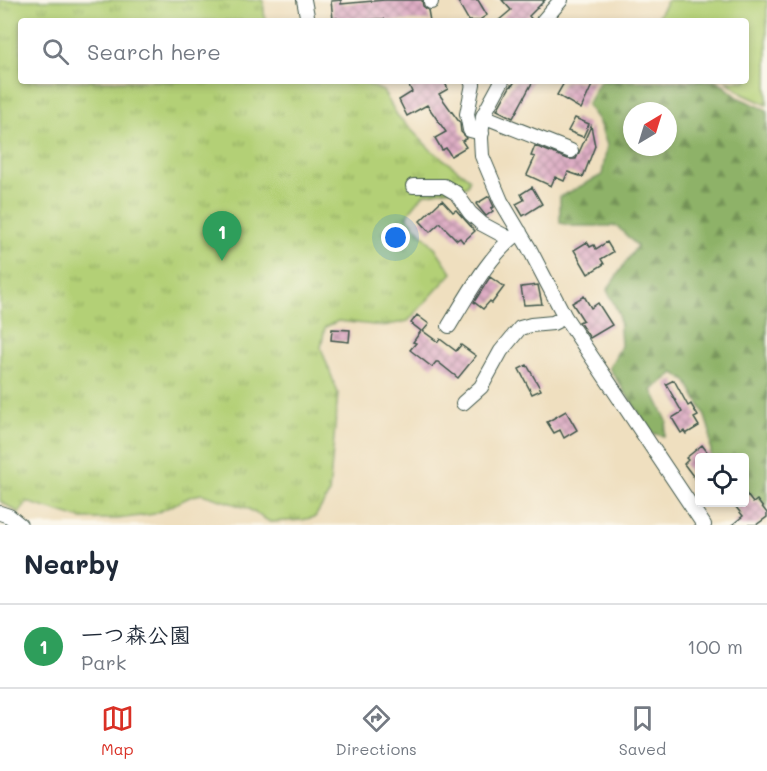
<!DOCTYPE html>
<html lang="en">
<head>
<meta charset="utf-8">
<style>
	:root { --surface:#fff; --page:#f2f2f3; --text:#1f2937; --muted:#747a83; --line:#e0e1e3; --accent:#d93025 }
	body { margin:0; font-family:Mali,"Klee One",sans-serif; background:var(--page); color:var(--text) }
	.controls { position:absolute; right:18px; bottom:18px; display:grid; overflow:hidden; border-radius:6px; box-shadow:0 3px 9px #0003 }
	.controls button { width:54px; height:54px; display:grid; place-items:center; padding:0; border:0; border-bottom:2px solid var(--line); background:var(--surface); color:var(--text); font:30px sans-serif }
	.compass { position:absolute; left:623px; top:102px; width:54px; height:54px; border-radius:50%; background:var(--surface); box-shadow:0 3px 9px #0003; rotate:38deg }
	.you { position:absolute; left:396px; top:238px; width:21px; height:21px; margin:-15px; border:4px solid #fff; border-radius:50%; background:#1a73e8; box-shadow:0 0 0 9px #1a73e833 }
	.badge { display:grid; place-items:center; width:39px; height:39px; border-radius:50%; background:var(--accent); color:#fff; font-size:20px; font-weight:700 }
	.pin { position:absolute; translate:-50% -50px; filter:drop-shadow(0 2px 3px #0008) }
	.pin::after { content:''; position:absolute; top:32px; width:21px; height:18px; background:inherit; clip-path:polygon(0 0,100% 0,50% 100%) }
	.list { margin:0; padding:0; list-style:none }
	h2 { display:flex; justify-content:space-between; align-items:center; height:78px; margin:0; padding:0 24px; font-size:26px }
	h2 small { font-size:20px; font-weight:400; color:var(--muted) }
	.list li { display:grid; grid-template-columns:39px 1fr auto; gap:18px; align-items:center; box-sizing:border-box; height:84px; padding:0 24px; border-top:2px solid var(--line) }
	.list b { display:block; font-size:22px; white-space:nowrap }
	.list p { margin:0; font-size:20px; white-space:nowrap; color:var(--muted) }
	.list em { font-size:20px; font-style:normal; color:var(--muted) }
	.icon { flex:none; width:33px; height:33px; fill:none; stroke:currentColor; stroke-width:2; stroke-linecap:round; stroke-linejoin:round }
	.map { position:relative; flex:none; width:767px; height:525px; overflow:hidden }
	.search { position:absolute; background:var(--surface); box-shadow:0 3px 9px #0003; left:18px; right:18px; top:18px; height:66px; display:flex; align-items:center; gap:15px; box-sizing:border-box; padding:0 21px; border-radius:6px; color:var(--muted); font-size:22px }
	.sheet { height:162px; background:var(--surface) }
	nav { display:flex; justify-content:space-around; align-items:center; box-sizing:border-box; height:84px; border-top:2px solid var(--line); background:var(--surface); font-size:16px; color:var(--muted) }
	nav a { display:grid; justify-items:center; gap:3px }
	nav .on { color:var(--accent) }
	.map>svg:first-child { display:block }
	.grass { fill:#b3d076; stroke:#698655; stroke-width:1.5 }
	.forest { fill:url(#forest-firs); stroke:#56784e; stroke-width:1.5; fill-rule:evenodd }
	.park { fill:url(#park-tufts); stroke:#698655; stroke-width:1.5 }
	.building { fill:url(#building-cross-hatch) }
	.lines { fill:none; stroke-linecap:round; stroke-linejoin:round }
	.street-casing { stroke:#3e5549; stroke-width:16 }
	.street { stroke:#fff; stroke-width:14 }
</style>
</head>
<body>
<div class="map">
<svg width="767" height="525" viewBox="0 0 767 525">
	<defs>
		<pattern id="forest-firs" width="22" height="20" patternUnits="userSpaceOnUse" patternTransform="scale(1.5)"><rect width="22" height="20" fill="#8eb267"/><path d="M5 1l3.5 6h-7zM16 11l3.5 6h-7z" fill="#739256"/></pattern>
		<pattern id="park-tufts" width="24" height="20" patternUnits="userSpaceOnUse" patternTransform="scale(1.5)"><rect width="24" height="20" fill="#b3d076"/><path d="M3 7l-1-3M5 7V3M7 7l1-3M15 17l-1-3M17 17v-4M19 17l1-3" fill="none" stroke="#91aa62"/></pattern>
		<pattern id="building-cross-hatch" width="8" height="8" patternUnits="userSpaceOnUse" patternTransform="scale(1.5)"><rect width="8" height="8" fill="#deadc4"/><path d="M0 0l8 8M0 8l8-8" fill="none" stroke="#b38ea0"/></pattern>
	</defs>
	<rect width="100%" height="100%" fill="#fbf7ec"/>
	<filter id="ink" filterUnits="userSpaceOnUse"><feTurbulence type="fractalNoise" baseFrequency=".0167" numOctaves="2"/><feDisplacementMap in="SourceGraphic" scale="12" xChannelSelector="R" yChannelSelector="G"/><feConvolveMatrix kernelMatrix="1 2 1 2 8 2 1 2 1" color-interpolation-filters="sRGB"/></filter>
	<filter id="wash" filterUnits="userSpaceOnUse"><feTurbulence type="fractalNoise" baseFrequency=".008" numOctaves="4" result="noise"/><feDisplacementMap in="SourceGraphic" scale="24" xChannelSelector="R" yChannelSelector="G"/><feGaussianBlur stdDeviation="1.35" result="paint"/><feColorMatrix in="noise" values="0 0 0 0 0 0 0 0 0 0 0 0 0 0 0 0 0 1.4 0 .05"/><feComposite in="paint" operator="in"/></filter>
	<g filter="url(#wash)">
		<rect width="100%" height="100%" fill="#efdfbf"/>
		<!-- grass -->
		<path class="grass" d="M 668,0 L 767,0 L 767,105 L 743,94 L 727,81 L 746,81 L 746,21 L 655,21 Z"/>
		<!-- forest -->
		<path class="forest" d="M 600,81 L 718,81 L 739,98 L 767,110 L 767,507 L 763,502 L 745,490 L 744,458 L 711,457 L 710,432 L 704,413 L 687,382 L 674,373 L 652,390 L 667,421 L 664,436 L 652,433 L 609,368 L 621,346 L 619,314 L 607,290 L 637,246 L 617,226 L 573,226 L 560,223 L 560,197 L 602,175 L 607,145 L 598,120 L 587,105 ZM 632,111 L 668,111 L 668,147 L 632,147 Z"/>
		<!-- park -->
		<path class="park" d="M 0,0 L 263,0 L 265,21 L 21,21 L 21,81 L 361,81 L 383,91 L 397,115 L 430,149 L 470,179 L 467,186 L 424,194 L 406,216 L 436,249 L 452,273 L 408,321 L 383,326 L 338,321 L 325,327 L 321,348 L 338,393 L 329,494 L 315,517 L 302,520 L 270,522 L 247,508 L 202,494 L 192,496 L 154,514 L 118,519 L 82,519 L 27,502 L 19,513 L 0,501 Z"/>
		<g id="blocks">
			<!-- building -->
			<path class="building" d="M 341,0 L 341,4 L 384,0 L 422,0 L 423,6 L 428,10 L 430,21 L 384,21 L 384,19 L 338,21 L 337,18 L 333,19 L 331,1 Z
				M 457,0 L 478,0 L 487,15 L 478,21 L 469,21 Z
				M 502,0 L 545,0 L 529,16 L 533,21 L 498,21 L 511,10 Z
				M 407,81 L 444,81 L 448,89 L 439,94 L 460,123 L 461,132 L 467,138 L 462,141 L 466,147 L 451,156 L 446,148 L 442,150 L 435,138 L 446,132 L 427,105 L 407,116 L 399,100 L 412,92 Z
				M 515,81 L 533,81 L 513,118 L 497,110 L 511,85 L 512,86 Z
				M 565,81 L 594,81 L 581,109 L 557,95 Z
				M 575,118 L 589,124 L 583,137 L 568,131 Z
				M 591,126 L 595,146 L 583,177 L 568,172 L 564,181 L 555,177 L 551,186 L 527,175 L 535,157 L 531,156 L 535,146 L 568,159 L 576,159 Z
				M 532,187 L 542,204 L 523,216 L 516,204 L 524,200 L 521,194 Z
				M 489,196 L 494,207 L 491,208 L 493,211 L 486,216 L 476,204 Z
				M 442,200 L 453,212 L 456,210 L 475,231 L 463,242 L 460,238 L 457,240 L 440,223 L 430,232 L 420,221 Z
				M 587,242 L 590,247 L 594,245 L 596,249 L 607,242 L 613,252 L 601,259 L 604,264 L 588,274 L 574,250 Z
				M 490,277 L 504,287 L 492,303 L 490,301 L 483,309 L 474,302 Z
				M 538,285 L 542,304 L 524,305 L 521,287 Z
				M 584,296 L 591,308 L 598,303 L 612,325 L 590,338 L 579,322 L 583,320 L 572,303 Z
				M 417,315 L 429,324 L 423,331 L 438,342 L 440,339 L 456,351 L 461,345 L 476,356 L 458,378 L 438,362 L 436,362 L 432,367 L 410,350 L 416,343 L 413,342 L 421,331 L 411,323 Z
				M 332,329 L 350,330 L 349,342 L 331,340 Z
				M 527,365 L 541,390 L 532,394 L 519,369 Z
				M 674,380 L 688,406 L 691,404 L 698,416 L 694,418 L 699,426 L 686,434 L 684,431 L 681,433 L 672,418 L 682,412 L 666,384 Z
				M 566,411 L 577,430 L 564,438 L 560,430 L 554,433 L 547,422 Z
				M 702,445 L 712,458 L 699,458 L 699,484 L 684,464 L 688,460 L 686,458 Z
				M 744,491 L 753,503 L 757,500 L 767,513 L 767,517 L 756,525 L 732,525 L 743,516 L 732,502 L 744,502 Z"/>
		</g>
	</g>
	<g filter="url(#ink)">
		<use href="#blocks" fill-opacity="0" stroke="#3e5549" stroke-width="1.5"/>
		<g class="lines">
			<defs>
				<path id="street" d="M 304,0 L 308,21
					M 431,0 L 431,2
					M 543,21 L 561,0
					M 471,81 L 473,84 L 467,114 L 470,130 L 482,133
					M 502,81 L 483,116 L 481,138 L 482,156 L 501,201 L 529,248 L 565,317 L 704,525
					M 483,116 L 571,151
					M 413,186 L 444,186 L 456,193 L 470,213 L 482,224 L 510,239
					M 449,326 C 468,295 490,253 520,232
					M 463,403 L 481,387 L 501,351 L 520,328 L 531,325 L 553,323 L 565,317
					M 0,513 L 9,516 L 20,525"/>
			</defs>
			<!-- street casing -->
			<use href="#street" class="street-casing"/>
			<!-- street -->
			<use href="#street" class="street"/>
		</g>
	</g>
</svg>
<div class="controls">
<button><svg class="icon" aria-label="locate" viewBox="0 0 24 24"><circle cx="12" cy="12" r="6"/><path d="M12 2v4M12 18v4M2 12h4M18 12h4"/></svg></button>
</div>
<svg class="compass" viewBox="-18 -18 36 36"><path d="M0-13l5 13h-10z" fill="#e53935"/><path d="M0 13l5-13h-10z" fill="#747a83"/></svg>
<div class="you"></div>
<div class="pin badge" style="left:222px;top:261px;background:#2e9e5b">1</div>
<div class="search"><svg class="icon" aria-label="search" viewBox="0 0 24 24"><circle cx="10" cy="10" r="6"/><path d="M15 15l6 6"/></svg>Search here</div>
</div>
<section class="sheet">
<h2>Nearby<small></small></h2>
<ul class="list">
<li><span class="badge" style="background:#2e9e5b">1</span><div><b>一つ森公園</b><p>Park</p></div><em>100 m</em></li>
</ul>
</section>
<nav>
<a class="on"><svg class="icon" aria-label="map" viewBox="0 0 24 24"><path d="M3 6l6-2 6 2 6-2v14l-6 2-6-2-6 2zM9 4v14M15 6v14"/></svg>Map</a>
<a><svg class="icon" aria-label="directions" viewBox="0 0 24 24"><path d="M12 3l9 9-9 9-9-9zM9 14v-3h6M13 9l2 2-2 2"/></svg>Directions</a>
<a><svg class="icon" aria-label="saved" viewBox="0 0 24 24"><path d="M7 4h10v16l-5-4-5 4z"/></svg>Saved</a>
</nav>
</body>
</html>
